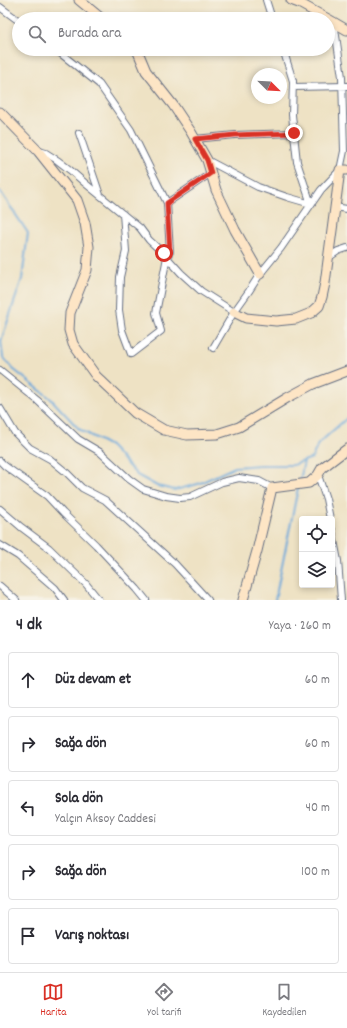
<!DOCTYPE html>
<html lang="tr">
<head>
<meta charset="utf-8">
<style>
	:root { --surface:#fff; --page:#f2f2f3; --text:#2b2b33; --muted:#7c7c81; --line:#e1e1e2; --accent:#d93025 }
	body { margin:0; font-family:Dekko,sans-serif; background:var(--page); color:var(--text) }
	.controls { position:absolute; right:12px; bottom:12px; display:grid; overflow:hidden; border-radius:4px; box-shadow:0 2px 6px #0003 }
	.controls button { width:36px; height:36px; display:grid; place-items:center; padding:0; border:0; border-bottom:1px solid var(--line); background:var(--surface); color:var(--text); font:20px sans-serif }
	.compass { position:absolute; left:251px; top:68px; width:36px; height:36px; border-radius:50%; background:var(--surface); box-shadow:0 2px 6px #0003; rotate:114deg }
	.stop { position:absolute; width:12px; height:12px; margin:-9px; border:3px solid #d93025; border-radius:50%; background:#fff }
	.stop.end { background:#d93025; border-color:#fff; box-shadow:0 1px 4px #0008 }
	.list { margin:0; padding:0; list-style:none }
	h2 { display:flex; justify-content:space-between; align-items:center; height:52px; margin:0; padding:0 16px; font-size:17px }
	h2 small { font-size:13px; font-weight:400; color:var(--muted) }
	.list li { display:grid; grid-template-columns:26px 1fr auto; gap:12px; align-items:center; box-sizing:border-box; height:56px; margin:0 8px 8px; padding:0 8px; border:1px solid var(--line); border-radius:4px }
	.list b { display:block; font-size:15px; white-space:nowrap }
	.list p { margin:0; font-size:13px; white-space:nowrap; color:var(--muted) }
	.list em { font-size:13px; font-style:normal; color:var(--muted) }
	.icon { flex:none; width:22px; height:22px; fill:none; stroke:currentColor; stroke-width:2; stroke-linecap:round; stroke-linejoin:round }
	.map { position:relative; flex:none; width:347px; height:600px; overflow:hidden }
	.search { position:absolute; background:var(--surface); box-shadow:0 2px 6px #0003; left:12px; right:12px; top:12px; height:44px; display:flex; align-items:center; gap:10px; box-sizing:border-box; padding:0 14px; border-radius:22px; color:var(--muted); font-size:15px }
	.sheet { height:372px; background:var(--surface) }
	nav { display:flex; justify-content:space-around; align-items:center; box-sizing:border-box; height:56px; border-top:1px solid var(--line); background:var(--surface); font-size:11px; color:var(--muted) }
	nav a { display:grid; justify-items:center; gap:2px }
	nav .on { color:var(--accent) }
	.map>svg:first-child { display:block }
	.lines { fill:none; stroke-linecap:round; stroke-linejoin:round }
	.stream { stroke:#68a7da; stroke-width:2 }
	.street-casing { stroke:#656e82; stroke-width:8 }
	.secondary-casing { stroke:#656e82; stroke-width:11 }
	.street { stroke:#fff; stroke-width:6 }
	.secondary { stroke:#fde5c5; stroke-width:9 }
	.route { stroke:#d93025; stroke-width:5 }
</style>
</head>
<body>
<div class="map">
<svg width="347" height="600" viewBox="0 0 347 600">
	<rect width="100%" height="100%" fill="#f7f3e8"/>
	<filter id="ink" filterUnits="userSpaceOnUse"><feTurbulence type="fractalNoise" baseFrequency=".025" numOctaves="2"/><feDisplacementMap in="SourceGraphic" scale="8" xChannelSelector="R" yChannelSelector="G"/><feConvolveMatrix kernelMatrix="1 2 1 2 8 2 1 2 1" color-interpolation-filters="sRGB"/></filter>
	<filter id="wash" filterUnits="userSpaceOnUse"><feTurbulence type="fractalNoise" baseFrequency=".012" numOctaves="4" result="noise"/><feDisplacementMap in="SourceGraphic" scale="16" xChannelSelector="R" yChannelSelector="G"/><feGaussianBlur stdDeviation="0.9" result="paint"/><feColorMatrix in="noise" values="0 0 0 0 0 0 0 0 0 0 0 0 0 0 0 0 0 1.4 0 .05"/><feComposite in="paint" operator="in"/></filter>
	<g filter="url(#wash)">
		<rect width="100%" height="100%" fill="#eee2c4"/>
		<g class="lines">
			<!-- stream -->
			<path class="stream" d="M 0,191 L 28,233 L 22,279 L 1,341 L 3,357 L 13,369 L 50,398 L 79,429 L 110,446 L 137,475 L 157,486 L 175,490 L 198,484 L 235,467 L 260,465 L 293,465 L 312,458 L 318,444 L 347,418
				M 300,481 L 304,461
				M 275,600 L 298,488"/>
		</g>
	</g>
	<g filter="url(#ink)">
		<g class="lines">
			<defs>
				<path id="street" d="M 266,0 L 272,19
					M 0,7 L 19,21
					M 55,49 L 99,84 L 131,130 L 167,203
					M 283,49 L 293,81 L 292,115 L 297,162 L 311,204
					M 293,87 L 347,86
					M 79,133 L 100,195
					M 195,139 L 235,135 L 294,133
					M 39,151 L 46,153 L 57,160 L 70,170 L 86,184 L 140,228 L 149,240 L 163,253 L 181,273 L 201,291 L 234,312
					M 207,160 L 258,187 L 287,197 L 311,204
					M 334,207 L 347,209
					M 123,214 L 126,251 L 120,277 L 119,310 L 122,330 L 131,354 L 161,331 L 156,313 L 167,257 L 170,252 L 167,203 L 211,173
					M 328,258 L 338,251 L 347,248
					M 213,348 L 234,312 L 249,291 L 260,274 L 281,248 L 321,190 L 340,170 L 344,151 L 342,77 L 334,22
					M 0,370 L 37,400 L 78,439 L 100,452 L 129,479 L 143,489 L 166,496 L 180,498 L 190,497 L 222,482 L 239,478 L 259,481 L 272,488
					M 0,408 L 15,433 L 30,448 L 50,459 L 67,473 L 82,488 L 105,500 L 175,564 L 208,600
					M 0,461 L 5,466 L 47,496 L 63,513 L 96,545 L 137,589 L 146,600
					M 318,475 L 326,499 L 330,519
					M 0,509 L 21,527 L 49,548 L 86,584 L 99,600
					M 332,530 L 338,561 L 341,600
					M 0,545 L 18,556 L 55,588 L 64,600
					M 0,586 L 16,600"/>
				<path id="secondary" d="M 79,0 L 102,19
					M 291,0 L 299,3 L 328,19
					M 328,19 L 347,30
					M 135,49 L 138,52 L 146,71 L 173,105 L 191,132 L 207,160 L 216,190 L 235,230 L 260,274
					M 0,112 L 38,151 L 77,200 L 85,223 L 89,247 L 87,270 L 70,313 L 69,330 L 73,344 L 96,376 L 135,413 L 164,430 L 187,435 L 217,434 L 239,427 L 287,398 L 313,384 L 347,371
					M 234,312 L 246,318 L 276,321 L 296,319 L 311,313 L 319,306 L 322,297 L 325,283 L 340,170 L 347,170
					M 243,600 L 257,551 L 272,488 L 309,483 L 318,475 L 322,468 L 347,449"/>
			</defs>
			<!-- street casing -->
			<use href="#street" class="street-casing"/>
			<!-- secondary casing -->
			<use href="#secondary" class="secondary-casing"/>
			<!-- street -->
			<use href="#street" class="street"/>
			<!-- secondary -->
			<use href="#secondary" class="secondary"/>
		</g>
	</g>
	<g class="lines" filter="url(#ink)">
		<!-- route -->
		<path class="route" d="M 164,253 L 166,257 L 170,252 L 167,203 L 211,173 L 207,160 L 195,139 L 235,135 L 294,133"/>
	</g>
</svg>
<div class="controls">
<button><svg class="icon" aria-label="locate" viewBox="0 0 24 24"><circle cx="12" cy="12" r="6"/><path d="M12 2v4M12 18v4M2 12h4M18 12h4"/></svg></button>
<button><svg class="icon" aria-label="layers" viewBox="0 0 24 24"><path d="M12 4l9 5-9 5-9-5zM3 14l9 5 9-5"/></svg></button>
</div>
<svg class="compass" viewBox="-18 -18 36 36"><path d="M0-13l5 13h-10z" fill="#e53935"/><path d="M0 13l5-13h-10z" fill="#7c7c81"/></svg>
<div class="stop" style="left:164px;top:253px"></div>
<div class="stop end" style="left:294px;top:133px"></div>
<div class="search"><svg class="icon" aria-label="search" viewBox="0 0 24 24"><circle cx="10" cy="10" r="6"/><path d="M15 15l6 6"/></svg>Burada ara</div>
</div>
<section class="sheet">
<h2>4 dk<small>Yaya · 260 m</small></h2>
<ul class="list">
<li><svg class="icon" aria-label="ahead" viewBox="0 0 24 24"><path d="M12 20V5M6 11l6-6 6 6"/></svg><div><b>Düz devam et</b></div><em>60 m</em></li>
<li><svg class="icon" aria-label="right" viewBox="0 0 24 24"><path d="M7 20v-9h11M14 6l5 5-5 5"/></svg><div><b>Sağa dön</b></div><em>60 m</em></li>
<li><svg class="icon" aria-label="left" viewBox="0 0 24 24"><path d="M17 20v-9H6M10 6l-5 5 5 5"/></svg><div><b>Sola dön</b><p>Yalçın Aksoy Caddesi</p></div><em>40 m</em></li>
<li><svg class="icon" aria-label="right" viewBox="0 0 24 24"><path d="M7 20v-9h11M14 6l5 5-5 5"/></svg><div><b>Sağa dön</b></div><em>100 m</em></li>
<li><svg class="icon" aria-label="arrive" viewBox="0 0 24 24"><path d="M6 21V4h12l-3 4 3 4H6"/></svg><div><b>Varış noktası</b></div></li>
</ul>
</section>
<nav>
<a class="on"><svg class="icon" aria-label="map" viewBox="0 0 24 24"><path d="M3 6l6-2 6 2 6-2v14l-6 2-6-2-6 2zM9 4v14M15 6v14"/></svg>Harita</a>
<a><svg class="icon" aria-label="directions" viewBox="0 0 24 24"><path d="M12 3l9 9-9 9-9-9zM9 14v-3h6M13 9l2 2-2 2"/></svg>Yol tarifi</a>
<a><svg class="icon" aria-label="saved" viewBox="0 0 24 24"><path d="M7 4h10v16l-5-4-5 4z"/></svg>Kaydedilen</a>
</nav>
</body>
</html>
